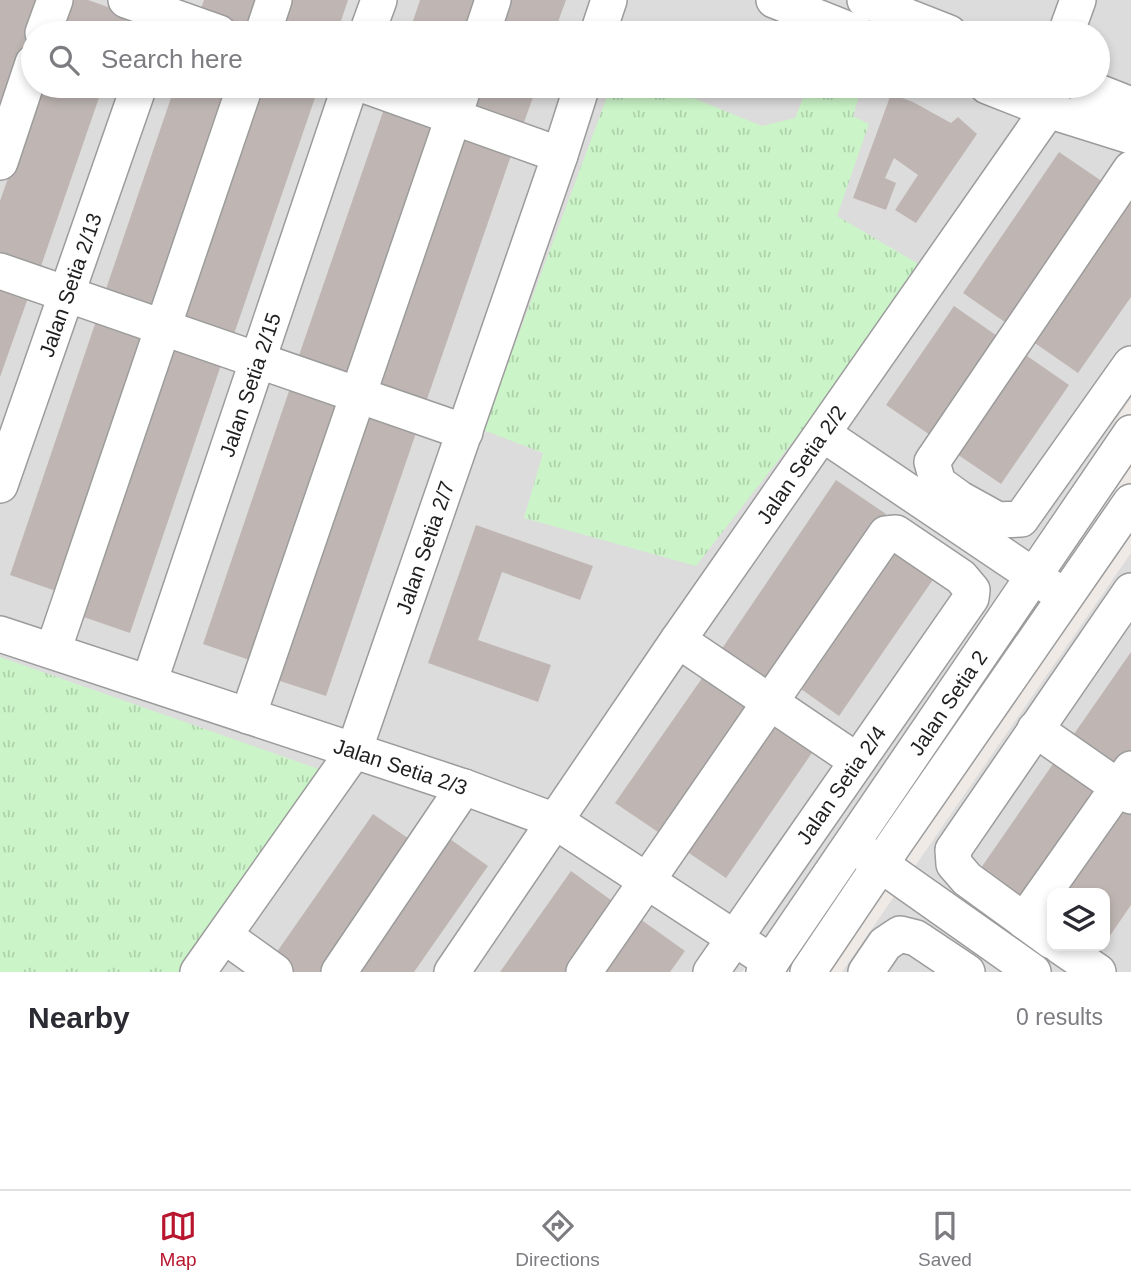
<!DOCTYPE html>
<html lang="en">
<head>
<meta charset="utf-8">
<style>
	:root { --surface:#fff; --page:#f2f2f3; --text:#2b2b33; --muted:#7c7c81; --line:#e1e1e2; --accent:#b8152f }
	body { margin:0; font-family:Helvetica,sans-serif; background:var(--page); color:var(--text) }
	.controls { position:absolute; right:21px; bottom:21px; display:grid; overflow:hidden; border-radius:14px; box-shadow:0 4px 10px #0003 }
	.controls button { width:63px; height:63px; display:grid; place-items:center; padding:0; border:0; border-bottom:2px solid var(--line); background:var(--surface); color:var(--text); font:35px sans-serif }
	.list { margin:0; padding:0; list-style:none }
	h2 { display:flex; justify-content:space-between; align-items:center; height:91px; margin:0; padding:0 28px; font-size:30px }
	h2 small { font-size:23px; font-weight:400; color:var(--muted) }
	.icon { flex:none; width:38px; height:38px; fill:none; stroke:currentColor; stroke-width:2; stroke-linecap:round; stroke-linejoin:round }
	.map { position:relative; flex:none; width:1131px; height:972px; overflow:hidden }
	.search { position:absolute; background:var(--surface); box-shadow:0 4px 10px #0003; left:21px; right:21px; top:21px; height:77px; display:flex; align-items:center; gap:18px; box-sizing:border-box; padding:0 24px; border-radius:38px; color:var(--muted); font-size:26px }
	.sheet { height:217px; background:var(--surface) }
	nav { display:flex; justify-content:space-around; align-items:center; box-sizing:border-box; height:98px; border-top:2px solid var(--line); background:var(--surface); font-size:19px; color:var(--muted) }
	nav a { display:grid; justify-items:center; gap:4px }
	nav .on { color:var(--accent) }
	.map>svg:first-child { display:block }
	.residential { fill:#dddcdc; fill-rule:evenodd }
	.park { fill:url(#park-tufts) }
	.building { fill:#bfb6b3 }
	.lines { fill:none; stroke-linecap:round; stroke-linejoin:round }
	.minor-casing { stroke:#9c9c9c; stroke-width:38 }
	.minor { stroke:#fff; stroke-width:35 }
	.labels { text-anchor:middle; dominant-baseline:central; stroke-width:5; stroke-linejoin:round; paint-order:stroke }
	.street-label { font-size:21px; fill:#1f1f1f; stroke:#fff }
</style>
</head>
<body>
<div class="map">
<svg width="1131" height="972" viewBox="0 0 1131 972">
	<defs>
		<pattern id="park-tufts" width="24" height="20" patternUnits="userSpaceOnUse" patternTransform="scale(1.75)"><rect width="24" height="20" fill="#cbf4c8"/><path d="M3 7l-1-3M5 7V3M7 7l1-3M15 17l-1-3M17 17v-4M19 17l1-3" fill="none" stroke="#aed1ab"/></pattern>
	</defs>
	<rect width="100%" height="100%" fill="#efeae6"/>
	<!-- residential -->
	<path class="residential" d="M 0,0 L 805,0 L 896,33 L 33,33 L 33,86 L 1039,86 L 1131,120 L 1131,398 L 742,972 L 0,972 Z
		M 818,0 L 1131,0 L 1131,118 L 1045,86 L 1098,86 L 1098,33 L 906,33 Z
		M 1131,553 L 1131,972 L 842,972 ZM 1052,893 L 1105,893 L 1105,946 L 1052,946 Z"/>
	<!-- park -->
	<path class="park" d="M 611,86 L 664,86 L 762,126 L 795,118 L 808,86 L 862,86 L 853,116 L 869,124 L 837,216 L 927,269 L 696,566 L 524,518 L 543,453 L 483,430 Z
		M 0,657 L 324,771 L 182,972 L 0,972 Z"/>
	<!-- building -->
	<path class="building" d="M 0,0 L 49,0 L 0,141 Z
		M 69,0 L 88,0 L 128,14 L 121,33 L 58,33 Z
		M 204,0 L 267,0 L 254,33 L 199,14 Z
		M 285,0 L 348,0 L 337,33 L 274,33 Z
		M 420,0 L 484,0 L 472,33 L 409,33 Z
		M 502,0 L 566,0 L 554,33 L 491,33 Z
		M 40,86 L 103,86 L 39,272 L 0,258 L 0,201 Z
		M 175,86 L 238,86 L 160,314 L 104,295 Z
		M 256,86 L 319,86 L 232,340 L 175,321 Z
		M 408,86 L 455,86 L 450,101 Z
		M 473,86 L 537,86 L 522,128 L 466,108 Z
		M 891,94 L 913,102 L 951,123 L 958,117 L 977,134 L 916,223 L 895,210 L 918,175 L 894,158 L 885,178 L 896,183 L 886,210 L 853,198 Z
		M 385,106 L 442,125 L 353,383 L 296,364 Z
		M 457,127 L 514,147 L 425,405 L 368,386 Z
		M 1059,152 L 1109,186 L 1012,327 L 963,293 Z
		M 1131,192 L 1131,297 L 1078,373 L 1029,339 Z
		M 0,285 L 29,295 L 0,377 Z
		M 954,306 L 1003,340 L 936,439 L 886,405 Z
		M 97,318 L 152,337 L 56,591 L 10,575 Z
		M 167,344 L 222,362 L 130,633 L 75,614 Z
		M 1020,351 L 1069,385 L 1001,484 L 951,450 Z
		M 290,388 L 345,406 L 258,663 L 203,644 Z
		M 362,411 L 417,430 L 326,696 L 271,678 Z
		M 836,480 L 886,514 L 769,687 L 719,653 Z
		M 476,525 L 593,566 L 580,600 L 502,572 L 478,640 L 551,665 L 538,702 L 428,663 Z
		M 895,536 L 941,568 L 839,716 L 794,684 Z
		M 1131,652 L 1131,759 L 1117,779 L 1067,744 Z
		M 707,671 L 752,703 L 661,834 L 615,803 Z
		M 771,715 L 816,747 L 726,878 L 680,847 Z
		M 1055,761 L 1105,796 L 1025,913 L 974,878 Z
		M 1123,808 L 1131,814 L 1131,905 L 1105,943 L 1105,893 L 1065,893 Z
		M 373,814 L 415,843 L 326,972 L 290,972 L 272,959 Z
		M 450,839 L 488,866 L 414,972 L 357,972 Z
		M 571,871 L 619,906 L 573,972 L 500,972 Z
		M 636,916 L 685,951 L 670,972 L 597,972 Z"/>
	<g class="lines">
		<defs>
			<g id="minor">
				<path d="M 126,0 L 219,33"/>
				<path d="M 774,0 L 857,33"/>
				<path d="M 865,0 L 949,33"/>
				<path d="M 43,33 L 55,0"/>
				<path d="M 263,33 L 274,0"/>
				<path d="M 367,33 L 379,0"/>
				<path d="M 482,33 L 493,0"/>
				<path d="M 598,33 L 609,0"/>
				<path d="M 1066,33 L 1078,0"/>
				<path d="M 367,86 L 560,155"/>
				<path d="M 987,86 L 1048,110 L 1131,136"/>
				<path d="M 1083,86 L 1131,105"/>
				<path d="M 0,162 L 33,63"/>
				<path d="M 1131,169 L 932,462 L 938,483 L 960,499 L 998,520 L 1021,519 L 1131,364"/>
				<path d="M 0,271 L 465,432"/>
				<path d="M 823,434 L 1053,589"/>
				<path id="s1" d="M 0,485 L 139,86"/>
				<path id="s2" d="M 0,634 L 464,787 L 555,821 L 771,962"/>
				<path d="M 678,640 L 857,761"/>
				<path d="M 53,651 L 245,86"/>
				<path id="s3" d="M 149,683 L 350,86"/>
				<path d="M 248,716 L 464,86"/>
				<path d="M 1035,729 L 1131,796"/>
				<path d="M 863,852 L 1033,972"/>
				<path d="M 1024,921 L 1131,769"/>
				<path d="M 225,936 L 275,972"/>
				<path d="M 1052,941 L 967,879 L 954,864 L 953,850 L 1131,591"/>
				<path d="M 1060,946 L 1098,972"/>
				<path id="s4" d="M 198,972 L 354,751 L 560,155 L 582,86"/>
				<path d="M 339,972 L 464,787"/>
				<path id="s5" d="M 452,972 L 678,640 L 1048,110"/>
				<path d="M 584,972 L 886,534 L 896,533 L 961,577 L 972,590 L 971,598 L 711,972"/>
				<path id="s6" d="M 764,972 L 1131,433"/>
				<path d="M 808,972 L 895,843 L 1131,502"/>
				<path d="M 866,972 L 885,944 L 900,934 L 916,938 L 967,972"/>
			</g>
		</defs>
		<!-- minor casing -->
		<use href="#minor" class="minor-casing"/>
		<!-- minor -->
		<use href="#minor" class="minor"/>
	</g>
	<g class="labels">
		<!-- street labels -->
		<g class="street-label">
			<text stroke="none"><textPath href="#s1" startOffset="212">Jalan Setia 2/13</textPath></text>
			<text stroke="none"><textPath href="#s3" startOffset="315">Jalan Setia 2/15</textPath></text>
			<text stroke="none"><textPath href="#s5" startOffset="616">Jalan Setia 2/2</textPath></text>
			<text stroke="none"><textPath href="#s4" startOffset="486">Jalan Setia 2/7</textPath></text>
			<text stroke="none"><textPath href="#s6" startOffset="326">Jalan Setia 2</textPath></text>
			<text stroke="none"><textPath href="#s2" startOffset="422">Jalan Setia 2/3</textPath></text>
			<text transform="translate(841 785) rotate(-55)">Jalan Setia 2/4</text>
		</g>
	</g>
</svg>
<div class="controls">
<button><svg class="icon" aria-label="layers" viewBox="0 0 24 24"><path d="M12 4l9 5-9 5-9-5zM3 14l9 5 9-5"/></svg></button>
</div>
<div class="search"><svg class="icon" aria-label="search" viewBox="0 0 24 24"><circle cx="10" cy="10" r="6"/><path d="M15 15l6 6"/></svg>Search here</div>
</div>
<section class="sheet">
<h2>Nearby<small>0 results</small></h2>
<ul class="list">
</ul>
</section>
<nav>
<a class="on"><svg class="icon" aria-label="map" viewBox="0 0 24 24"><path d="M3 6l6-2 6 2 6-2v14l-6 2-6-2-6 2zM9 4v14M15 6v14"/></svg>Map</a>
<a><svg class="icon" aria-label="directions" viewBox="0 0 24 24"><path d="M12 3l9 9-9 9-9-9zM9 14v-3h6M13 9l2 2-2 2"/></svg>Directions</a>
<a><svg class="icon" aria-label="saved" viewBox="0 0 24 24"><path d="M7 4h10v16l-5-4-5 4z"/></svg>Saved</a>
</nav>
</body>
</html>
